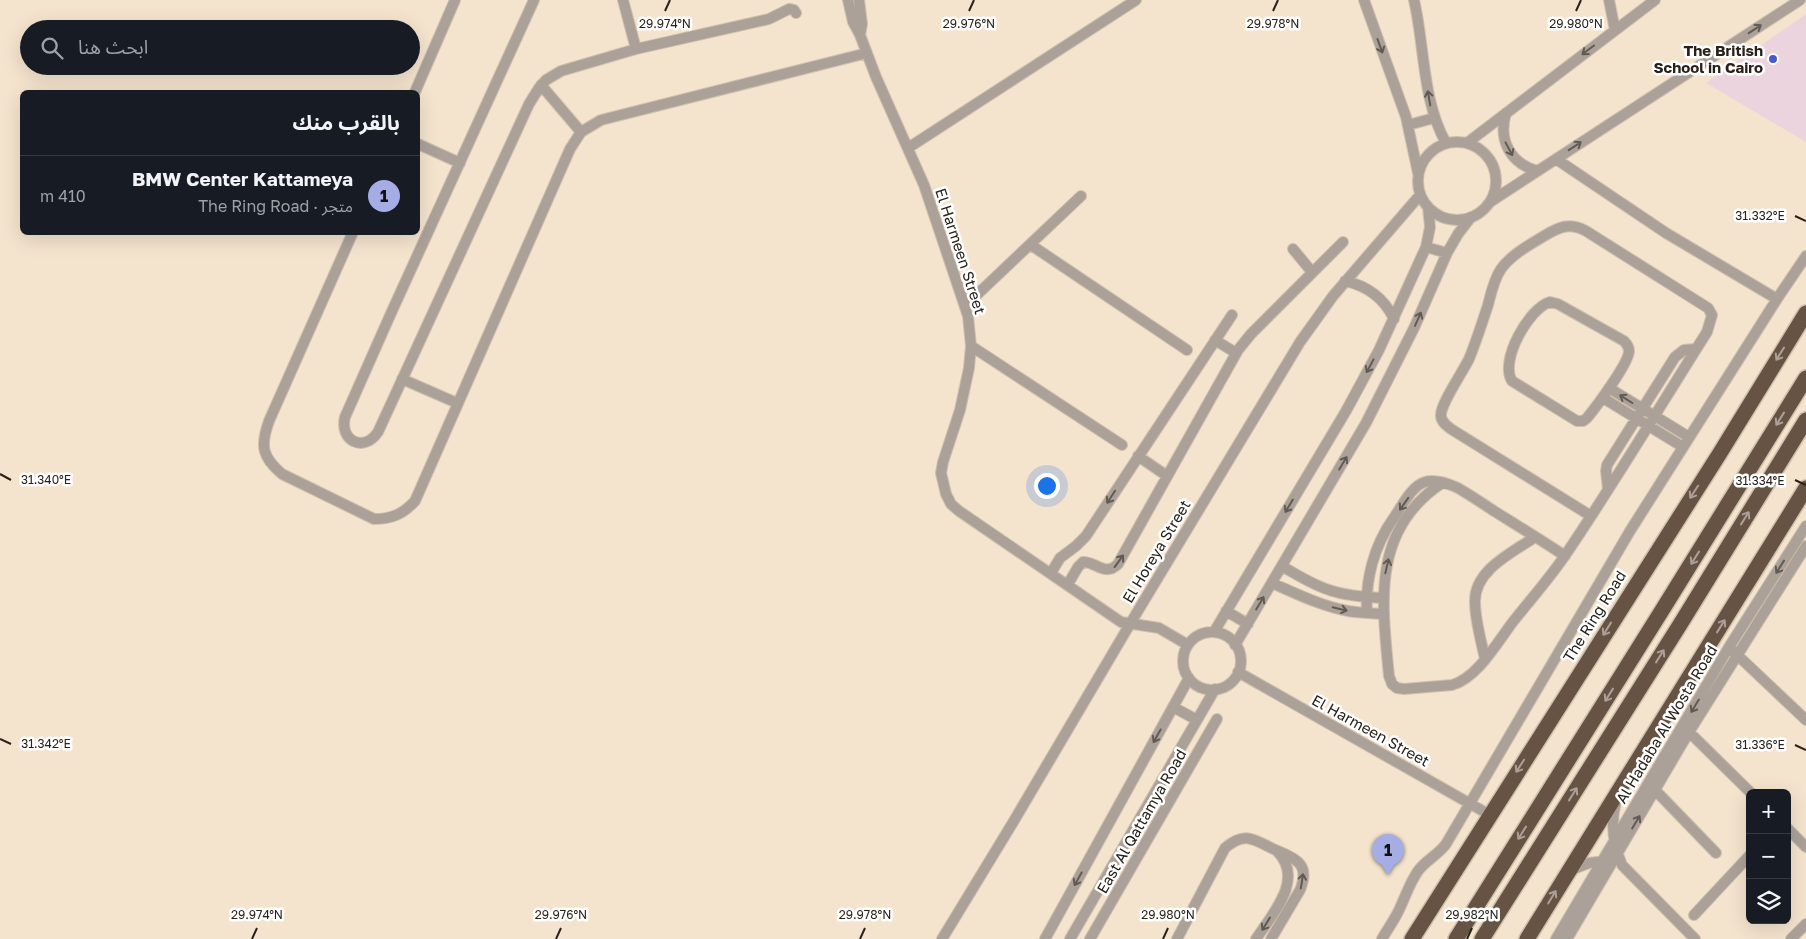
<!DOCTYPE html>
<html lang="ar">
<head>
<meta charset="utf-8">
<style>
	:root { --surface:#171b24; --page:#20242c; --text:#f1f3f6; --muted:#9ea1a6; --line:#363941; --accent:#a5ade4 }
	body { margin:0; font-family:"Golos Text","Noto Sans Arabic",sans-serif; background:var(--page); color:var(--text); direction:rtl }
	.controls { position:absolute; right:15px; bottom:15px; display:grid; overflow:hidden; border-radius:8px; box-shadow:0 5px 20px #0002 }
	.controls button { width:45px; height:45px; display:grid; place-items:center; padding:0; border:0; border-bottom:1px solid var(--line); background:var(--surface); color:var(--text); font:25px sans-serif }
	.you { position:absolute; left:1046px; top:485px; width:18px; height:18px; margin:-12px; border:4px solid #fff; border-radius:50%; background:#1a73e8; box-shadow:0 0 0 8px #1a73e833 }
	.badge { display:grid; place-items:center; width:32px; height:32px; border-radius:50%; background:var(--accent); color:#111; font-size:16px; font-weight:700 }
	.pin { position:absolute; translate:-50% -41px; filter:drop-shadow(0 1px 2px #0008) }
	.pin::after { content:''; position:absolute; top:26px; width:18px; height:15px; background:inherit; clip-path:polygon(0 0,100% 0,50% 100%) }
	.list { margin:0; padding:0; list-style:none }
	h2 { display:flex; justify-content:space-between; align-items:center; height:65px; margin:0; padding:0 20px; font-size:21px }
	h2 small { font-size:16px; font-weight:400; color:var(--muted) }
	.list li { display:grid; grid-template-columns:32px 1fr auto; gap:15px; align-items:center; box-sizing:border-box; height:80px; padding:0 20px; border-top:1px solid var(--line) }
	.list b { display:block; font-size:19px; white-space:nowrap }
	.list p { margin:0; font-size:16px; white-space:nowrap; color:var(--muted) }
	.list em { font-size:16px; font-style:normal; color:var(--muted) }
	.icon { flex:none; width:28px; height:28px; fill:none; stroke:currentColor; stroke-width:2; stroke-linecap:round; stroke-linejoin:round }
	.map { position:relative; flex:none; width:1806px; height:939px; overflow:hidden; direction:ltr }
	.search { position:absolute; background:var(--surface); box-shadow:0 5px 20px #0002; left:20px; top:20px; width:400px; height:55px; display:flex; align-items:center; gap:12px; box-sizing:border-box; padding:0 18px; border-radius:28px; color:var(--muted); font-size:19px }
	.panel { position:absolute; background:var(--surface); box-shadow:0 5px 20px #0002; left:20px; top:90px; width:400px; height:145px; border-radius:8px; direction:rtl }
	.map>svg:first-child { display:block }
	.education { fill:#ecd4de }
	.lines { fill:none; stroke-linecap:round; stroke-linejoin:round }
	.minor-casing { stroke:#cfc0ad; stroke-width:12 }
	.highway-casing { stroke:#cfc0ad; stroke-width:18 }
	.minor { stroke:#aba199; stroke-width:10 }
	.highway { stroke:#675344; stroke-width:15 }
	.oneway { stroke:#625b53 }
	.oneway2 { stroke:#aba098 }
	.ticks { fill:none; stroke:#272119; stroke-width:2 }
	.poi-dot { fill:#4958cd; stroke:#fff; stroke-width:2 }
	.labels { text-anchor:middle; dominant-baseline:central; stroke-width:5; stroke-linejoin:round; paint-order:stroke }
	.poi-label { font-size:15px; font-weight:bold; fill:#272119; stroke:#fff; text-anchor:end }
	.street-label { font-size:15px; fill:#272119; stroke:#fff }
	.ticks-label { font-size:12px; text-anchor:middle; fill:#272119; stroke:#fff; stroke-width:5; stroke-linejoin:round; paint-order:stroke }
</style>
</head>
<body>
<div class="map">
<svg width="1806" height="939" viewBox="0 0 1806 939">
	<rect width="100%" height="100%" fill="#f4e3cd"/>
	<!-- education -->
	<path class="education" d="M 1806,14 L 1806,142 L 1706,83 Z"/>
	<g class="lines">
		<defs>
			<path id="minor" d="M 534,0 L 392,311 L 345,417 C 339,441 364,453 378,432 L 529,104 L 539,88 L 546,80 L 561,71 L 636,49 L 769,19 L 789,9 L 794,10 L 796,13
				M 623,0 L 636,49
				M 848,0 L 853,22 L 860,35 L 876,77 L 924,185 L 968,316 L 971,346 L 969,368 L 960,410 L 943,462 L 941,473 L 946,494 L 951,504 L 959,511 L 1121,622 L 1159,628 L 1188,645
				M 859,0 L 862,24 L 860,35
				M 1364,0 L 1406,117 L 1418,173
				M 1414,0 C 1425,48 1422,100 1446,143
				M 1609,0 L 1615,30
				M 541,85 L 581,132
				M 415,92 L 455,0
				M 1506,113 C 1498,140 1510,163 1537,171
				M 1408,125 L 1434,118
				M1418 181a39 39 0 1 1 78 0a39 39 0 1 1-78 0Z
				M 1467,143 L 1655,0
				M 418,144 L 460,163
				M 908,148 L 1136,0
				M 1556,159 L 1666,233 L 1777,299
				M 1490,202 L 1800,0
				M 353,232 L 269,421 C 260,446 262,457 282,474 L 374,519 C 392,519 403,514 415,501 L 570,149 L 581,132 L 601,120 L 867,53
				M 1031,245 L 1187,350
				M 1426,247 L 1447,253
				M 1293,249 L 1312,272
				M 1345,281 C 1368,286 1384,298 1394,319
				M 1550,302 L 1558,304 L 1624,341 C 1627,344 1629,347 1629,351 C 1629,363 1596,407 1587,418 L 1583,421 L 1577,421 L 1512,381 C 1499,361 1529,308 1550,302 Z
				M 965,306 L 1081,196
				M 1215,340 L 1236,353
				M 971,346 L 1122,445
				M 402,379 L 457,403
				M 1609,388 L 1689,437
				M 1603,398 L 1683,447
				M 1138,456 L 1167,476
				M 1442,483 C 1371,530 1382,603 1389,676 L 1392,684 L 1397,688 L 1404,689 L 1452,685 C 1477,678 1497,643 1512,623 C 1530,600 1550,578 1566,554 C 1615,482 1660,406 1707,332 L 1712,315 L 1708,308 L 1586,231 C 1569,222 1559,227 1544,236 C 1529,245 1511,255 1501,269 C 1494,279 1491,293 1488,305 C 1482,323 1476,342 1469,359 C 1462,373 1442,402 1441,414 C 1440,421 1446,425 1451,429 L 1591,516
				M 1608,489 L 1606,471 L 1607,465 L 1675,357 L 1684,350 L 1695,349
				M 1282,566 C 1321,590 1337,596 1383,598
				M 1051,573 L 1060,558 L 1076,546 L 1086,536 L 1232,315
				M 1272,583 C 1297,594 1321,606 1348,611 C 1360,613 1372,613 1383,614
				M 1068,584 L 1078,567 L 1083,562 C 1097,562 1105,577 1118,564 L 1238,350 L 1251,334 L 1343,242
				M 1226,611 L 1248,624
				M 1367,613 C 1365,580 1374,546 1393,519 C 1401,508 1411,486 1425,482 C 1435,479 1449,484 1458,488 C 1470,495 1482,503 1494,511 C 1518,526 1541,540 1565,556
				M 1214,632 L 1346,411 L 1379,350 L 1426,247 L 1430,227 L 1428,207
				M1183 661a29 29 0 1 1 58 0a29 29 0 1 1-58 0Z
				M 1235,645 L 1366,423 L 1414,328 L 1447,253 L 1458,234 L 1471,217
				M 1732,650 L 1806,720
				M 1485,659 C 1481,640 1475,620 1475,602 C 1474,570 1513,552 1535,537
				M 1238,672 L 1490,815
				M 1173,707 L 1197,720
				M 1689,732 L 1751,793
				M 1655,790 L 1716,853
				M 1616,802 C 1610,824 1613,844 1622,865 L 1695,939
				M 1787,828 L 1806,847
				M 1571,870 L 1589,863 L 1605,861
				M 1694,915 L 1750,855
				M 942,939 L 1015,819 L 1130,624 L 1300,342 L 1333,296 L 1420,195
				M 1045,939 L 1189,678
				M 1070,939 L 1215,689
				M 1090,939 L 1217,719
				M 1177,939 L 1225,848 C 1247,829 1256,842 1278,851 C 1298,859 1310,866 1300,890 L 1271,939
				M 1256,939 C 1273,913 1305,879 1277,851
				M 1382,939 C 1387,930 1393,922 1398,912 C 1405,898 1409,884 1418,871 C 1426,860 1438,855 1446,844 L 1630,531 L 1777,299 L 1806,256
				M 1556,939 L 1729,647 L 1806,526
				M 1567,939 L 1689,732 L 1806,546
				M 1791,939 L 1806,924"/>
			<path id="highway" d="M 1412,939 L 1720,453 L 1806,313
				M 1456,939 L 1661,612 L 1806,378
				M 1482,939 L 1681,623 L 1806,420
				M 1527,939 L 1806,488"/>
		</defs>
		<!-- minor casing -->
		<use href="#minor" class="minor-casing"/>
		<!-- highway casing -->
		<use href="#highway" class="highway-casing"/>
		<!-- minor -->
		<use href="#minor" class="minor"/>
		<!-- highway -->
		<use href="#highway" class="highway"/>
	</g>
	<!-- one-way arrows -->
	<defs><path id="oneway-shaft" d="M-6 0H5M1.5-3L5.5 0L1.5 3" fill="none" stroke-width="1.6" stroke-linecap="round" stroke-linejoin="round" transform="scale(1.25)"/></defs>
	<g class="oneway">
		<use href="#oneway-shaft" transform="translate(1755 29) rotate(-33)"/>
		<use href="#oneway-shaft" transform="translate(1380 46) rotate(70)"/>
		<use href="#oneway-shaft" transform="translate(1588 50) rotate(143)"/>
		<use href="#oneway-shaft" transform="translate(1429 98) rotate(-100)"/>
		<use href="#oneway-shaft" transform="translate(1575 146) rotate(-33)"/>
		<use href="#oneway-shaft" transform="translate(1509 149) rotate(62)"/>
		<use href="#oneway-shaft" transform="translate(1418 319) rotate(-66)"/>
		<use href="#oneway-shaft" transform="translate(1370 366) rotate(118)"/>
		<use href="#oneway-shaft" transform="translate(1626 399) rotate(-148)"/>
		<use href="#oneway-shaft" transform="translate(1343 463) rotate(-59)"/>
		<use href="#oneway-shaft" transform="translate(1111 497) rotate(123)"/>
		<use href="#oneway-shaft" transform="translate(1404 504) rotate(125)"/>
		<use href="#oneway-shaft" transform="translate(1289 506) rotate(121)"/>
		<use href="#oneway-shaft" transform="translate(1119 561) rotate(-54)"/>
		<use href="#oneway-shaft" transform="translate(1387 566) rotate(-77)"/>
		<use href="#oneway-shaft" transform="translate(1780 567) rotate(122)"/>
		<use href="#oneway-shaft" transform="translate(1260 603) rotate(-59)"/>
		<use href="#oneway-shaft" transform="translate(1340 609) rotate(13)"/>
		<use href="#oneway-shaft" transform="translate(1695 706) rotate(121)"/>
		<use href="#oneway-shaft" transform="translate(1157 736) rotate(119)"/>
		<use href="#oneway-shaft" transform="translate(1636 822) rotate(-59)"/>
		<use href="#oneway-shaft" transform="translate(1078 879) rotate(119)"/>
		<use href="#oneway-shaft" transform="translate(1302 881) rotate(-81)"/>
		<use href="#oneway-shaft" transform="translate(1266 924) rotate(122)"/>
	</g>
	<g class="oneway2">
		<use href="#oneway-shaft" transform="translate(1780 354) rotate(122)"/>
		<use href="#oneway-shaft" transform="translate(1780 419) rotate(122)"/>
		<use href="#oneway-shaft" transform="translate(1694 492) rotate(123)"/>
		<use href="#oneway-shaft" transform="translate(1745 518) rotate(-58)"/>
		<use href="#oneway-shaft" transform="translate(1695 558) rotate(122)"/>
		<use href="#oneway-shaft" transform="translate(1721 626) rotate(-58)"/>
		<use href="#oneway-shaft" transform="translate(1607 629) rotate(122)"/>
		<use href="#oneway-shaft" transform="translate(1660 656) rotate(-58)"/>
		<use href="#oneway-shaft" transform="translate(1609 695) rotate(122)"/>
		<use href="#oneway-shaft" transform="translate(1520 766) rotate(123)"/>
		<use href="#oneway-shaft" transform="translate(1573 794) rotate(-58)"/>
		<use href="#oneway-shaft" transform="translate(1522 833) rotate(122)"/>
		<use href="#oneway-shaft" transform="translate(1552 897) rotate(-59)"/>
	</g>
	<!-- ticks -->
	<path class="ticks" d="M 665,11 L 670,0M 969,11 L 974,0M 1273,11 L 1278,0M 1576,11 L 1581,0M 1795,216 L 1806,221M 0,474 L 11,480M 1795,480 L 1806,485M 0,739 L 11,744M 1795,745 L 1806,750M 252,939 L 257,928M 556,939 L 561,928M 860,939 L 865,928M 1163,939 L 1168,928M 1467,939 L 1472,928"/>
	<!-- markers -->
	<circle class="poi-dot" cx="1773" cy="59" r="5"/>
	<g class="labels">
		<!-- poi labels -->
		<g class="poi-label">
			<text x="1763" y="50">The British<tspan x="1763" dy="17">School in Cairo</tspan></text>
		</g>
		<!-- street labels -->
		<g class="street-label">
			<text transform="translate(961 251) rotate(72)">El Harmeen Street</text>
			<text transform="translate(1156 551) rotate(-59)">El Horeya Street</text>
			<text transform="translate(1594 616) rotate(-58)">The Ring Road</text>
			<text transform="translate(1666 724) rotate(-59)">Al Hadaba Al Wosta Road</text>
			<text transform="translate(1371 730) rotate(29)">El Harmeen Street</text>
			<text transform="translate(1141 821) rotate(-60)">East Al Qattamya Road</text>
		</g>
	</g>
	<g class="ticks-label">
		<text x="665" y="28">29.974°N</text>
		<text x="969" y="28">29.976°N</text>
		<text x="1273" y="28">29.978°N</text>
		<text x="1576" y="28">29.980°N</text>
		<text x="1760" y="220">31.332°E</text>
		<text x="46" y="484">31.340°E</text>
		<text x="1760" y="485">31.334°E</text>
		<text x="46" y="748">31.342°E</text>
		<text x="1760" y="749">31.336°E</text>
		<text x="257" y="919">29.974°N</text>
		<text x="561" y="919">29.976°N</text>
		<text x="865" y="919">29.978°N</text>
		<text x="1168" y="919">29.980°N</text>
		<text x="1472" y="919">29.982°N</text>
	</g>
</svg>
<div class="controls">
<button>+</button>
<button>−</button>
<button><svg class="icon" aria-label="layers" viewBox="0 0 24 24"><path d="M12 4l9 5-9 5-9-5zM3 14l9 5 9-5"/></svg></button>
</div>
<div class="you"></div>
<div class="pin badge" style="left:1388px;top:875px">1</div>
<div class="search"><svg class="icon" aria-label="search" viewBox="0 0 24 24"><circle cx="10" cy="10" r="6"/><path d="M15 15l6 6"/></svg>ابحث هنا</div>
<section class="panel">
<h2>بالقرب منك<small></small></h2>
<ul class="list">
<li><span class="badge">1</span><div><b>BMW Center Kattameya</b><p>متجر · The Ring Road</p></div><em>410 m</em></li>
</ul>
</section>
</div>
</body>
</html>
